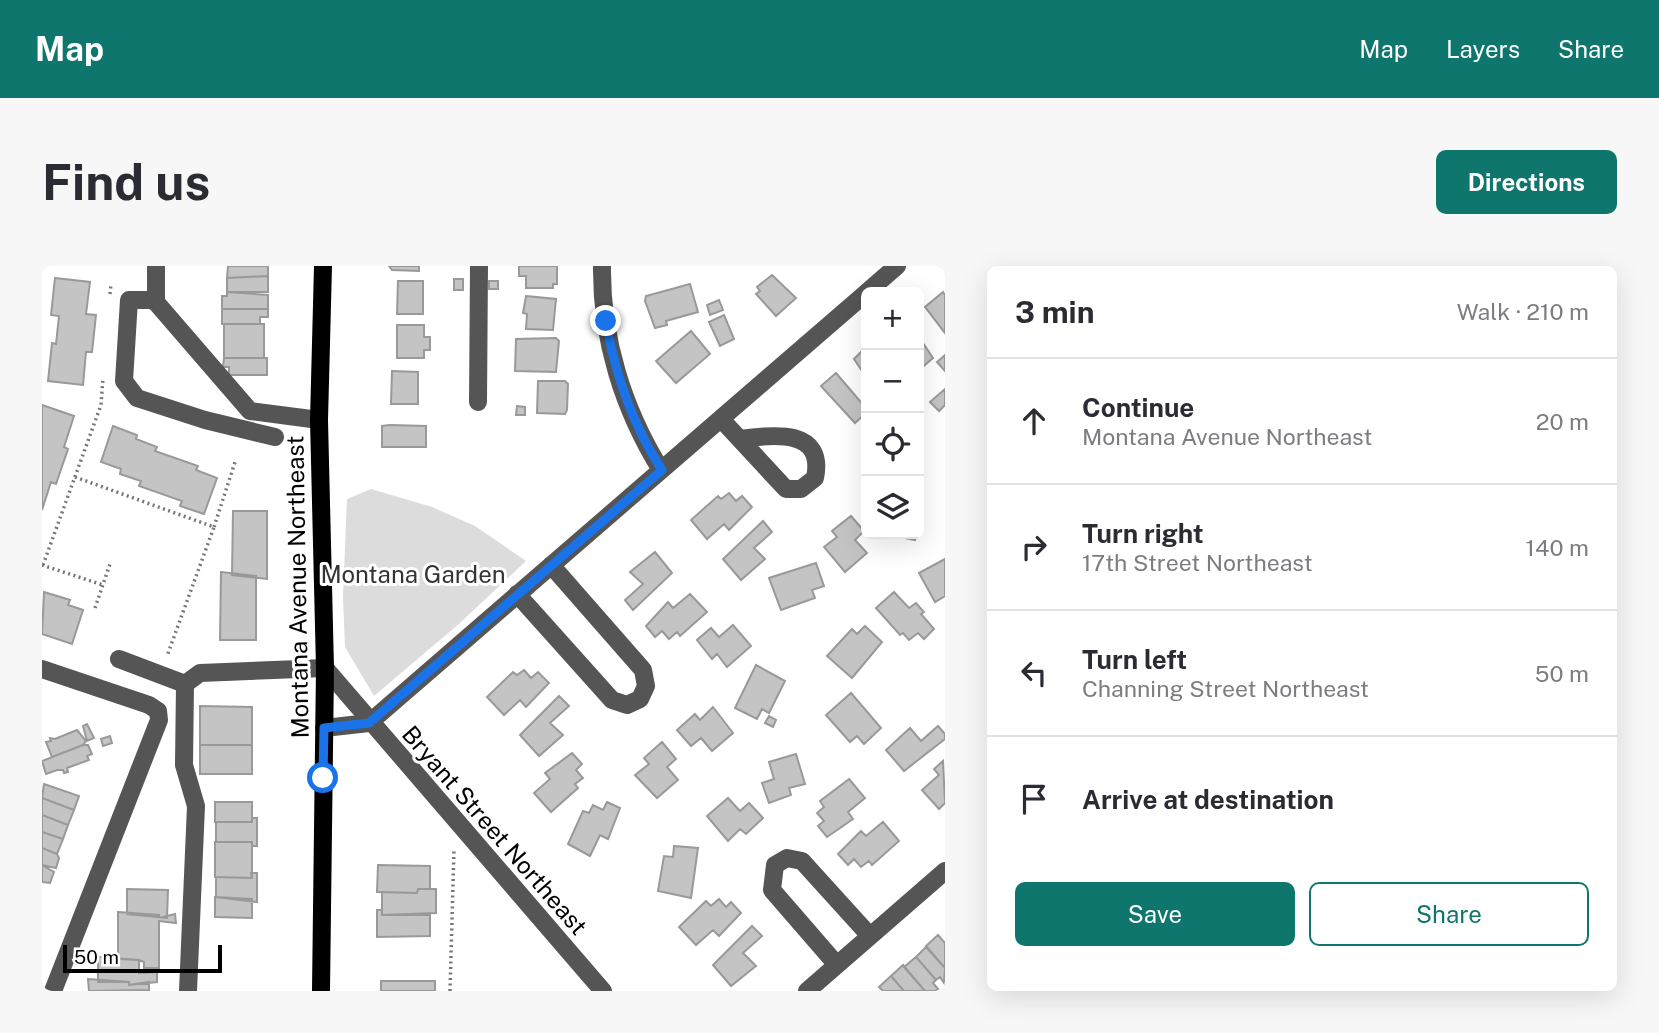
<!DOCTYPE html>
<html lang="en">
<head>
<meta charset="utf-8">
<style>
	:root { --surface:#fff; --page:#f7f7f7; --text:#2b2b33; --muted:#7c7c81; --line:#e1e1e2; --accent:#0f766e }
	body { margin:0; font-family:"Public Sans",sans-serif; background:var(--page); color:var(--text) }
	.controls { position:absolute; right:21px; top:21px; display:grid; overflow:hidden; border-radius:10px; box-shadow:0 7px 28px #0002 }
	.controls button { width:63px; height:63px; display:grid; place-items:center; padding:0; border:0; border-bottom:2px solid var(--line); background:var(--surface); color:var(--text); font:35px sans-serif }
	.scale { position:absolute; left:21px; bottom:18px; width:159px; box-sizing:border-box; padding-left:7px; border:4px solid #000; border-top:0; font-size:19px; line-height:24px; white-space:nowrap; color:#000; -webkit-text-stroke:5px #fff; paint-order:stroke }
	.stop { position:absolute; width:21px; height:21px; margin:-16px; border:5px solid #1a73e8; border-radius:50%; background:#fff }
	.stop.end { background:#1a73e8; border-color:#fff; box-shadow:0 2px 7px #0008 }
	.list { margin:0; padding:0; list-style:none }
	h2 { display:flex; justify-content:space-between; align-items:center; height:91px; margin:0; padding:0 28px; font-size:30px }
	h2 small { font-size:23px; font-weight:400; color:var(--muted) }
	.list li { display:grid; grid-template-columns:46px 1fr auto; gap:21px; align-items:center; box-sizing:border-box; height:126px; padding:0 28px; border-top:2px solid var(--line) }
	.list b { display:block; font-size:26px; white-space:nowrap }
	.list p { margin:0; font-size:23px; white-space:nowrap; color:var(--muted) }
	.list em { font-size:23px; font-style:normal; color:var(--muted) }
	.actions { display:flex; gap:14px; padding:21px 28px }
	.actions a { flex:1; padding:16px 0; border:2px solid var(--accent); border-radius:10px; text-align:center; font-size:24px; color:var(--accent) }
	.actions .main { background:var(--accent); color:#fff }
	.icon { flex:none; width:38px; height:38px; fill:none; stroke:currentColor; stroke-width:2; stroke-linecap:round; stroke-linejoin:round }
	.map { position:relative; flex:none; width:903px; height:725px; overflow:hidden; border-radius:10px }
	header { display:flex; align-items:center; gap:42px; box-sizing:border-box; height:98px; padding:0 35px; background:var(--accent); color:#fff }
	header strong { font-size:33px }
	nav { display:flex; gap:38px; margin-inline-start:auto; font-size:24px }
	.intro { display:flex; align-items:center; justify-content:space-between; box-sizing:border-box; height:168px; padding:0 42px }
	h1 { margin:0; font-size:49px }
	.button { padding:18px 32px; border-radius:10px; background:var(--accent); color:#fff; font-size:24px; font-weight:700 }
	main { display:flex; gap:42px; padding:0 42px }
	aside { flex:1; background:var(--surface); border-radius:10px; box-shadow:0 7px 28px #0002 }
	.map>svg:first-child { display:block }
	.green { fill:#dcdcdc }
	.building { fill:#c4c4c4; stroke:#999; stroke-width:2 }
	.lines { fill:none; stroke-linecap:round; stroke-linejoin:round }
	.path { stroke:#777; stroke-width:3.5; stroke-dasharray:2 3.5; stroke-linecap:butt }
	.minor { stroke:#555; stroke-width:18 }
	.major { stroke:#000; stroke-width:18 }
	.route { stroke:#1a73e8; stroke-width:9 }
	.labels { text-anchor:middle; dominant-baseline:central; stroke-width:6; stroke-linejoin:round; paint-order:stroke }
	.park-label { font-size:24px; fill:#333; stroke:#fff }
	.street-label { font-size:24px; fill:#000; stroke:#fff }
</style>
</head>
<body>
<header>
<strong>Map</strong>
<nav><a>Map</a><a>Layers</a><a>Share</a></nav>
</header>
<div class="intro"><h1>Find us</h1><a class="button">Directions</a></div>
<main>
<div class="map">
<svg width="903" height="725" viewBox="0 0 903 725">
	<rect width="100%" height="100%" fill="#fff"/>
	<!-- green -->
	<path class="green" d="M 329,223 L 390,241 L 433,260 L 484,295 L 418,357 L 332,430 L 303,381 L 301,331 L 305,233 Z"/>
	<!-- building -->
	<path class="building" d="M 186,0 L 226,0 L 226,10 L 185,12 Z
		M 347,0 L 377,0 L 377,5 L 350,4 Z
		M 477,0 L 515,0 L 515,18 L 511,18 L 511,22 L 484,22 L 484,10 L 477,10 Z
		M 730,9 L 754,32 L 734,50 L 714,28 L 718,25 L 715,21 Z
		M 226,10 L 226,26 L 185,26 L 185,12 Z
		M 13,12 L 48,16 L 44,48 L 54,49 L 50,86 L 44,86 L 41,119 L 6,115 L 10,77 L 14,78 L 17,50 L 9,49 Z
		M 412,13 L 421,13 L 421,24 L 412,24 Z
		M 356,15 L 381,15 L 381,48 L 355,48 Z
		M 447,15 L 456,15 L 456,23 L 447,23 Z
		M 648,18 L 656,46 L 624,55 L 625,59 L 613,62 L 603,35 L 604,30 Z
		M 185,26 L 226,29 L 226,43 L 180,43 L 180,30 L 185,30 Z
		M 901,26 L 903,29 L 903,67 L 883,41 Z
		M 484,30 L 514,33 L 511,64 L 484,63 L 485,48 L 481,47 Z
		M 677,34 L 681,44 L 668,49 L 665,39 Z
		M 180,43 L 226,43 L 226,51 L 218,51 L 218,58 L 180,58 Z
		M 682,49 L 692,73 L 678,80 L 667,56 Z
		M 182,58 L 222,58 L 222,92 L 182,92 Z
		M 355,59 L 382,59 L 382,71 L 388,71 L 388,84 L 382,84 L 382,92 L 355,92 Z
		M 649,65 L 668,88 L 634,117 L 614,95 Z
		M 877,71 L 891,92 L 877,104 Z
		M 514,72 L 517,75 L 514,106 L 473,105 L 474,73 Z
		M 821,84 L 824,87 L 824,111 L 812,93 Z
		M 903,89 L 903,105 L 895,96 Z
		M 182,92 L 225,92 L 225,109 L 187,109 L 187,101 L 181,101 Z
		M 350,105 L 376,106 L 376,138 L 349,138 Z
		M 794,107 L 824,142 L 824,147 L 813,157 L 779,120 Z
		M 496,115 L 523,115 L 526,118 L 525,144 L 523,148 L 495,147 Z
		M 903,123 L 903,139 L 897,145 L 888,136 Z
		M 0,139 L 32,150 L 22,181 L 26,183 L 14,218 L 9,216 L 0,244 Z
		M 475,140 L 483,141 L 483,149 L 474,149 Z
		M 348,159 L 384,160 L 384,181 L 340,181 L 340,160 Z
		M 71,160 L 95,169 L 94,173 L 115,181 L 113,185 L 156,200 L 154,204 L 175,212 L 162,248 L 138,240 L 140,235 L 97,220 L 99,215 L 78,208 L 79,203 L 59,196 Z
		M 821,174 L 824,174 L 824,189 L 821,188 Z
		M 687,227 L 694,235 L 700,230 L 710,241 L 687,264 L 682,258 L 665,273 L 649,254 L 676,230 L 679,233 Z
		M 191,245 L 225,245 L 225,313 L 190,309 Z
		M 809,250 L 822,265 L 813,274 L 825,287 L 803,306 L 782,281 L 795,271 L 790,265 Z
		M 721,255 L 730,266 L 712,282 L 723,293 L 699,314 L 681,293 Z
		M 843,268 L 875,268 L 873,274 Z
		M 613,286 L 630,307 L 591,344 L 583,334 L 601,318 L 588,306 Z
		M 903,293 L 903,330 L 893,336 L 877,307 Z
		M 774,297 L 782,320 L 770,324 L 773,332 L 739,344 L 727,312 Z
		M 179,306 L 214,310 L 214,374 L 178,374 Z
		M 2,326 L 28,334 L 26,339 L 41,344 L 30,378 L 0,368 Z
		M 852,326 L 867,342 L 874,337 L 882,346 L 879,348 L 892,363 L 882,373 L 876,367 L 867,374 L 861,367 L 858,369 L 834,342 Z
		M 648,328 L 665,346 L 638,370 L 635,366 L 627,373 L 620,365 L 613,371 L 604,360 L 626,336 L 631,342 Z
		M 691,359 L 709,380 L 685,401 L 675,388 L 670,393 L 655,374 L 669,362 L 677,371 Z
		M 823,360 L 840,376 L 810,412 L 785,390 L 810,363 L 815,368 Z
		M 714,399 L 743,415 L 727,447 L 720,443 L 715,453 L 693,442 Z
		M 482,404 L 489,412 L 496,406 L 507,417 L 484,441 L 478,434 L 462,449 L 445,431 L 471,406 L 475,409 Z
		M 809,427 L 839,462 L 822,478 L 815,470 L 808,476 L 784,449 Z
		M 517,430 L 527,440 L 508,457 L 521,469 L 497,490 L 478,469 Z
		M 158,440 L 210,441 L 210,479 L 158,479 Z
		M 671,441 L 691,467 L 670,485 L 659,472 L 649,480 L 635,464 L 653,448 L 658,454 Z
		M 727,450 L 734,454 L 731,461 L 723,457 Z
		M 45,458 L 52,472 L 45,475 L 41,460 Z
		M 896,460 L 903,468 L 903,473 L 862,505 L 844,484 L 868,462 L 879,475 Z
		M 35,464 L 44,475 L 41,479 L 10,491 L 4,476 L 9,475 L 8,472 L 13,473 Z
		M 68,470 L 70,477 L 61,480 L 59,473 Z
		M 620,476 L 634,493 L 625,501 L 636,514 L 615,532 L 593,509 L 607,498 L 602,492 Z
		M 41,479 L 46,479 L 50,488 L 45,490 L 47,494 L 25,502 L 26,506 L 22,507 L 21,504 L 15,504 L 4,508 L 0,495 Z
		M 158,479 L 210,479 L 210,508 L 158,508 Z
		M 530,487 L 540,498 L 534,504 L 541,512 L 533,518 L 536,522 L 509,546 L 492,527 L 508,513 L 503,507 Z
		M 754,488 L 763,518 L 747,522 L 749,529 L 727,537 L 720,517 L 732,513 L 727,496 Z
		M 901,495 L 903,537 L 897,543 L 880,524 L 897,509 L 892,503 Z
		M 807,513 L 823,532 L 806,546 L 811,553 L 785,571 L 776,560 L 782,555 L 775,547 L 782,541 L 778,535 Z
		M 2,518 L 37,530 L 32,544 L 0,532 Z
		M 0,532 L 32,544 L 26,559 L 0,549 Z
		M 686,532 L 698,545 L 707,537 L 721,552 L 704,568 L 698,563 L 686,575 L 665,550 Z
		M 173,536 L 210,536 L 210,556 L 173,556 Z
		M 565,536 L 578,542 L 566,573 L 558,569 L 548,590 L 526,578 L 541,545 L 547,547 L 551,539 L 561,544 Z
		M 0,549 L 26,559 L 21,573 L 0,566 Z
		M 210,552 L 215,552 L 215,580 L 210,580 L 210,576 L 174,576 L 174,556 L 210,556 Z
		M 841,556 L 857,575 L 830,599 L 827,595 L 819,601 L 812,593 L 806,599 L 796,588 L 819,565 L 824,570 Z
		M 0,566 L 21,573 L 15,588 L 0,582 Z
		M 173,576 L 210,576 L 210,612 L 173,611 Z
		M 632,580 L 656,582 L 649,632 L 616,625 L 622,590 L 631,591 Z
		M 0,582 L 15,588 L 17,592 L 14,602 L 0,599 Z
		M 0,599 L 12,606 L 8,617 L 0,616 Z
		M 336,599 L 388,600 L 388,623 L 376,623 L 375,627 L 335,626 Z
		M 209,607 L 215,607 L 215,636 L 174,631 L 174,611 L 210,612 Z
		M 85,623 L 126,624 L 125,652 L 85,648 Z
		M 376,623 L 394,623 L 394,647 L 340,649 L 340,626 L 375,627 Z
		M 173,631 L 210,633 L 210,652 L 173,651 Z
		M 677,633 L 684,641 L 689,636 L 699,647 L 677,670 L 671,664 L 654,679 L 637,661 L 664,635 L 669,640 Z
		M 335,644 L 340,644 L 340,649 L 388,649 L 388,670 L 335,671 Z
		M 76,646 L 117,649 L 117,652 L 133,648 L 134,657 L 117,655 L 117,702 L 102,702 L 102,696 L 97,694 L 76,693 Z
		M 710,660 L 720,670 L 701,687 L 714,700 L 689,720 L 671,699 Z
		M 896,669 L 903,677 L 903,702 L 884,680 Z
		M 884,681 L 903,702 L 902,717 L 898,711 L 894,714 L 874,691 Z
		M 56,691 L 97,694 L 97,707 L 115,706 L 115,716 L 87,719 L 87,716 L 56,716 Z
		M 874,691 L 894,714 L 891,717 L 896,723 L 893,725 L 883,725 L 862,701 Z
		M 861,699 L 883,725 L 862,725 L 849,710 Z
		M 849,710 L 862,725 L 841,725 L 837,721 Z
		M 46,713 L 87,716 L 87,719 L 107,716 L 107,724 L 47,725 Z
		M 339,715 L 393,715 L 393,725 L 339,725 Z"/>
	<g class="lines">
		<!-- path -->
		<path class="path" d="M 68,28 L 69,18
			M 33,211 L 172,261 L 125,390
			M 172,261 L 194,193
			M 0,299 L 61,319
			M 1,299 L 59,139 L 61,112
			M 53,342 L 68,298
			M 408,725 L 412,583"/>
		<!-- minor -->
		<path class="minor" d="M 560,0 C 559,72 581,143 619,204
			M 825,26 L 855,0
			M 114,37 L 114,0
			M 436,136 L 437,0
			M 679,153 L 744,223 L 759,223 L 773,212 C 783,163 733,168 698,173
			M 233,171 L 163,154 L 95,132 L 82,115 L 87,34 L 112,34 L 208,145 L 277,154
			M 475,328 L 570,434 L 585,439 L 598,433 L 604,420 L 601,404 L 509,299
			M 77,393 L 143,418
			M 0,403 L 107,439 L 116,445 L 117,454 L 11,725
			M 282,462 L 327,457 L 824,27
			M 795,699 L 730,624 L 733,599 L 745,592 L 760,595 L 828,670
			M 146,725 L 154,540 L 142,499 L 143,418 L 158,407 L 283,402 L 561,725
			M 765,725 L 903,605"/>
		<!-- major -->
		<path class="major" d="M 279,725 L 283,402 L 277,154 L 281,0"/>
	</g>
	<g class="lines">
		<!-- route -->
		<path class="route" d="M 281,512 L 282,462 L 327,457 L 620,204 C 590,158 573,108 564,55"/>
	</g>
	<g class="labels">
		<!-- park labels -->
		<g class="park-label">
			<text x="371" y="308">Montana Garden</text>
		</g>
		<!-- street labels -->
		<g class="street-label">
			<text transform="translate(255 321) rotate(-91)">Montana Avenue Northeast</text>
			<text transform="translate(453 564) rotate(49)">Bryant Street Northeast</text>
		</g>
	</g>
</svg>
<div class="controls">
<button>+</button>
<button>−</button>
<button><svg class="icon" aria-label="locate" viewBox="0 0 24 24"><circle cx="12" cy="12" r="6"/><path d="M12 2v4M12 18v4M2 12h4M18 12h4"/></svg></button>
<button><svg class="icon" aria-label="layers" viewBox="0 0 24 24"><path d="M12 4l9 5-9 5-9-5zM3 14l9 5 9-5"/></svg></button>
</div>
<div class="scale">50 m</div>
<div class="stop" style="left:281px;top:512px"></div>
<div class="stop end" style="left:564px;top:55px"></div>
</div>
<aside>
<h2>3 min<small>Walk · 210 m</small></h2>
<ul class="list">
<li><svg class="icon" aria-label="ahead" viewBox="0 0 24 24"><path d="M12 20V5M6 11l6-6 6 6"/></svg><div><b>Continue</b><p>Montana Avenue Northeast</p></div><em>20 m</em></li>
<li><svg class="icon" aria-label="right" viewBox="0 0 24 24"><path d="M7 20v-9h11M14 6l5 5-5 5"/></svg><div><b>Turn right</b><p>17th Street Northeast</p></div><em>140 m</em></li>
<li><svg class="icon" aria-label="left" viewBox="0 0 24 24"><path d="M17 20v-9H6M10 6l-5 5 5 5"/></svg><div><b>Turn left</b><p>Channing Street Northeast</p></div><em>50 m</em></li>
<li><svg class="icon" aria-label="arrive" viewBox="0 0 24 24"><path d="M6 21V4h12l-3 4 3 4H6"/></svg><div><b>Arrive at destination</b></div></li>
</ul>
<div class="actions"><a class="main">Save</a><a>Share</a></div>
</aside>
</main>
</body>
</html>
